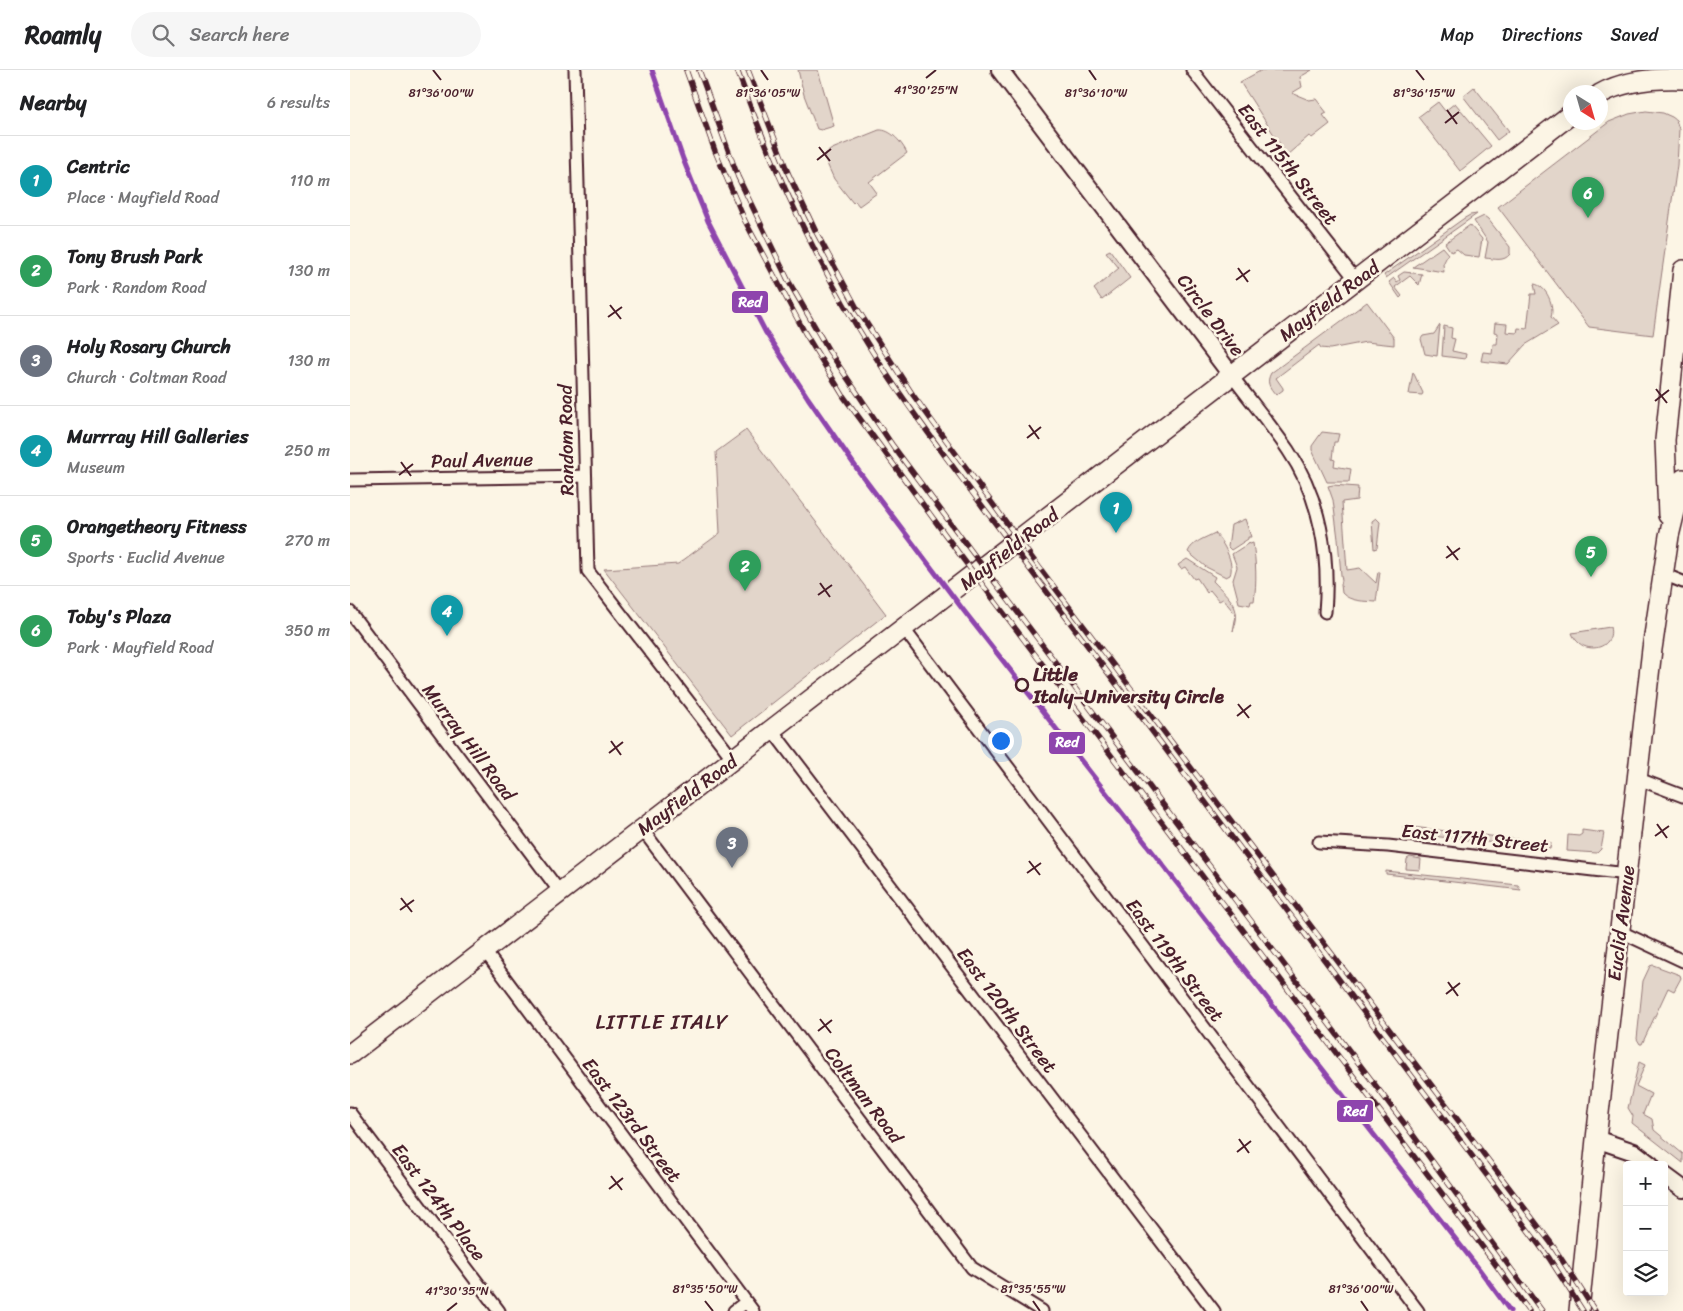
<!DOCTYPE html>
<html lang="en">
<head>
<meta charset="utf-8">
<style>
	:root { --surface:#fff; --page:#f6f6f6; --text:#202124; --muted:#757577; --line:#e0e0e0; --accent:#7c3aed }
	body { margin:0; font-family:Sriracha,sans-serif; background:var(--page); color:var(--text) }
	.controls { position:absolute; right:15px; bottom:15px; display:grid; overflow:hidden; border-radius:5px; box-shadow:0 5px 20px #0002 }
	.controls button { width:45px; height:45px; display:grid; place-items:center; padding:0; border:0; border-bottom:1px solid var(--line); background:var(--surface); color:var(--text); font:25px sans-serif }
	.compass { position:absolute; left:1213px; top:15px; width:45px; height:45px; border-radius:50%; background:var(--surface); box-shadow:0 5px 20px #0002; rotate:143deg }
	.you { position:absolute; left:650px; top:670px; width:18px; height:18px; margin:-12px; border:4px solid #fff; border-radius:50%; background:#1a73e8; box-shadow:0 0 0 8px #1a73e833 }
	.badge { display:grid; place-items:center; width:32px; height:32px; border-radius:50%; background:var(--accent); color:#fff; font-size:16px; font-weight:700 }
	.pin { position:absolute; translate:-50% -41px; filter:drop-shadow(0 1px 2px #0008) }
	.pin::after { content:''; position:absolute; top:26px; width:18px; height:15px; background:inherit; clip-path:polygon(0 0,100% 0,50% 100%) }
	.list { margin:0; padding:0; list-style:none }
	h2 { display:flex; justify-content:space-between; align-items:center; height:65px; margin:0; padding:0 20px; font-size:21px }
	h2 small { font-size:16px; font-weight:400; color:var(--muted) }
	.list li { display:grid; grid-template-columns:32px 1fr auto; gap:15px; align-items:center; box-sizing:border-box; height:90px; padding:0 20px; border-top:1px solid var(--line) }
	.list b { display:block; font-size:19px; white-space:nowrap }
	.list p { margin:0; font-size:16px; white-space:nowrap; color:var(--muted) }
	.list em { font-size:16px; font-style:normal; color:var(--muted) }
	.icon { flex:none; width:28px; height:28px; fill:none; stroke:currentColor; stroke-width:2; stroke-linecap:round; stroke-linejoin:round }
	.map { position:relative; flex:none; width:1333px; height:1241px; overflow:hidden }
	header { display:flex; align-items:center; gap:30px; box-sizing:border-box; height:70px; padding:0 25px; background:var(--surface); border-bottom:1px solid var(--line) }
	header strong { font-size:24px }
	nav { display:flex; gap:28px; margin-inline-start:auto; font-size:18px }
	.search { width:350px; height:45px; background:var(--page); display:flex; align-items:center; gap:12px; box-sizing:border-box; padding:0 18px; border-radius:28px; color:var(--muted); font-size:19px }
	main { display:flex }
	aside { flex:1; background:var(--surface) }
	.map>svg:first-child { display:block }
	.green { fill:#e2d5ca; stroke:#967a7a }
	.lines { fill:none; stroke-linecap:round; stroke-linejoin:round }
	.street-casing { stroke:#4a1f2b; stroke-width:15 }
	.secondary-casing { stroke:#4a1f2b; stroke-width:20 }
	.primary-casing { stroke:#4a1f2b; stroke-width:22 }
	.street { stroke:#fcf5e5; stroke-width:11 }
	.secondary { stroke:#fcf5e5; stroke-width:16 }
	.primary { stroke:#fcf5e5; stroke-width:19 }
	.rail-casing { stroke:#4a1f2b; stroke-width:5.5 }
	.rail { stroke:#fcf5e5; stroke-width:4; stroke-dasharray:11; stroke-linecap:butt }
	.metro-1-casing { stroke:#fcf5e5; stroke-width:9 }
	.metro-1 { stroke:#8e44ad; stroke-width:5 }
	.ticks { fill:none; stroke:#4a1f2b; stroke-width:2 }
	.stop-dot { fill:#fcf5e5; stroke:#4a1f2b; stroke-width:2.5 }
	.labels { text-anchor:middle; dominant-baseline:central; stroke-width:5; stroke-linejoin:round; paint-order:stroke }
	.street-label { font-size:19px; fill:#4a1f2b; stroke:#fcf5e5 }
	.stop-label { font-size:19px; font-weight:bold; fill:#4a1f2b; stroke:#fcf5e5; text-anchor:start }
	.quarter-label { font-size:21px; letter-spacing:1px; fill:#4a1f2b; stroke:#fcf5e5 }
	.ticks-label { font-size:12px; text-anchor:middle; fill:#4a1f2b; stroke:#fcf5e5; stroke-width:5; stroke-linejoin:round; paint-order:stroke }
	.line-badge { stroke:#fcf5e5; stroke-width:2 }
	.badge-label { font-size:14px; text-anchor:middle; font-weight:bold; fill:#fff }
</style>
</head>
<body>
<header>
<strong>Roamly</strong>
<div class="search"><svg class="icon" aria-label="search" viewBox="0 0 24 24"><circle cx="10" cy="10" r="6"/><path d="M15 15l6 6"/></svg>Search here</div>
<nav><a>Map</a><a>Directions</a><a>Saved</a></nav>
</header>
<main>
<aside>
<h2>Nearby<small>6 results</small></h2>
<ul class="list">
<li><span class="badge" style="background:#0f9aa8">1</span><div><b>Centric</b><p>Place · Mayfield Road</p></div><em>110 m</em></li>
<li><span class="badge" style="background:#2e9e5b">2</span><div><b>Tony Brush Park</b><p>Park · Random Road</p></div><em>130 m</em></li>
<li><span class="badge" style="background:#6b7280">3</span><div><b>Holy Rosary Church</b><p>Church · Coltman Road</p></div><em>130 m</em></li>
<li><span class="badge" style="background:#0f9aa8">4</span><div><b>Murrray Hill Galleries</b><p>Museum</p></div><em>250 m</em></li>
<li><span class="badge" style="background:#2e9e5b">5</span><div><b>Orangetheory Fitness</b><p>Sports · Euclid Avenue</p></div><em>270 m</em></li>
<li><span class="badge" style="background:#2e9e5b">6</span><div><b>Toby's Plaza</b><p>Park · Mayfield Road</p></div><em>350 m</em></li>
</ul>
</aside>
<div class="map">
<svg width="1333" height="1241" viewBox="0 0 1333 1241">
	<rect width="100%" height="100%" fill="#fcf5e5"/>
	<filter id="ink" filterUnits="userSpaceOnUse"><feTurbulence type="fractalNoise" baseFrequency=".02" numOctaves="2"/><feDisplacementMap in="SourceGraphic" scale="10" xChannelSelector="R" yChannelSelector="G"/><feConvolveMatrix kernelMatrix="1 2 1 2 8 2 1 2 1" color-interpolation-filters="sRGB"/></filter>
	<g filter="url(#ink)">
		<!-- green -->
		<path class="green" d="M 448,0 L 468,0 L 484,56 L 471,60 L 467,59 L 454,25 Z
			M 912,0 L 962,0 L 950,7 L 952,17 L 942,23 L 959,30 L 966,29 L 977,43 L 973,45 L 980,54 L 962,68 L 959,66 L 937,85 L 890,12 Z
			M 1124,17 L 1159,61 L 1147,70 L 1113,26 Z
			M 1088,32 L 1095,41 L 1105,33 L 1141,76 L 1110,101 L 1068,47 Z
			M 1296,41 L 1313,43 L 1322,47 L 1326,50 L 1329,59 L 1327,95 L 1303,265 L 1239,257 L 1148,137 L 1259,52 L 1279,44 Z
			M 529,60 C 541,59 552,73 557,83 L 519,112 L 527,123 L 509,136 L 505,131 L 503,133 L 484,109 L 474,87 L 476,83 L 482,79 Z
			M 1127,144 L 1036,208 L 1034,205 L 1113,149 L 1120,145 Z
			M 1134,146 L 1138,149 L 1160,177 L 1160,184 C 1154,192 1145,189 1135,188 L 1138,172 L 1124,151 Z
			M 1120,155 L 1132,169 L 1129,187 L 1114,185 L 1107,179 L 1101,182 L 1095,173 Z
			M 1092,177 L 1098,184 L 1093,194 L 1094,202 L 1063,197 Z
			M 760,180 L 780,208 L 752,230 L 744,219 L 769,198 L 756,182 Z
			M 1054,202 L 1072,204 L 1069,215 L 1060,206 L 1045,217 L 1052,226 L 1050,228 L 1039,212 L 1044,208 L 1047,212 L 1050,210 L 1048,206 Z
			M 1184,214 C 1196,215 1205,236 1201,247 L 1208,255 L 1175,275 L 1158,294 L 1131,291 L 1133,282 L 1142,283 L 1143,274 L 1147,274 L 1148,263 L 1144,262 L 1145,253 L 1157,254 L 1156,262 L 1167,263 L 1168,258 L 1177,259 L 1181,224 L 1186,224 Z
			M 1017,232 L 1044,268 L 1044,275 L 1016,272 L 980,279 L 971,278 L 969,275 L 926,308 L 933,318 L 933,320 L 926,325 C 919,317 916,312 921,303 Z
			M 1090,255 L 1087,286 L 1075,284 L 1071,269 L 1073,266 L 1084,264 Z
			M 1094,256 L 1102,258 L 1101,268 L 1105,269 L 1102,281 L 1116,284 L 1115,289 L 1092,286 Z
			M 1063,302 L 1073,323 L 1072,325 L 1059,324 Z
			M 396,360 L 536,544 L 382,665 L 254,499 L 328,494 L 370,463 L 366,382 Z
			M 972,362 L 989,364 L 987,372 L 984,372 L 982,389 L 985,390 L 984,396 L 1001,399 L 999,412 L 977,412 L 962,380 L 962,376 Z
			M 983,415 L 1008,417 L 1007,430 L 992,432 L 997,500 L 1010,498 L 1026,513 L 1028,502 L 1030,502 L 1026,532 C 1015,531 1000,532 992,523 L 991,515 L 992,510 L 991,505 L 988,469 L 983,430 L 978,416 Z
			M 1026,448 L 1030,452 L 1027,478 L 1024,479 L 1022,451 Z
			M 895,449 L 901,467 L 898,467 L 898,469 L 881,480 L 878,477 L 881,455 Z
			M 865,463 C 873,472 885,493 880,505 L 876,507 L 856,497 L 838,482 C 842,472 855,468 865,463 Z
			M 899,473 L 900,474 L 903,473 C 906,493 907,511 904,531 L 901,531 L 900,535 L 889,533 L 883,510 L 887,497 L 882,484 Z
			M 837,489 L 865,507 L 863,511 C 879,528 893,537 883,561 L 886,545 L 873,529 L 869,531 L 860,520 L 857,523 L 847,508 L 844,509 L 835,497 L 831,499 L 828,495 Z
			M 1260,557 C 1266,580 1231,587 1222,563 Z
			M 1053,756 L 1201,773 L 1200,779 L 1054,763 Z
			M 1232,760 L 1254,763 L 1251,779 L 1247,783 L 1217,781 L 1218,765 L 1229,766 L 1232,764 Z
			M 1060,787 L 1071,789 L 1070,800 L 1056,799 L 1057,789 Z
			M 1036,801 L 1168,815 L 1171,820 L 1036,804 Z
			M 1303,895 L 1330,905 L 1331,908 L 1324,921 L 1318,918 L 1292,974 L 1290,974 L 1287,969 L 1293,911 L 1300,896 Z
			M 1289,992 L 1295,995 L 1286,1016 L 1301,1024 L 1293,1044 L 1302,1049 L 1304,1060 L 1333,1084 L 1333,1093 L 1282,1053 L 1283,1046 L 1278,1038 Z"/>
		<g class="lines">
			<defs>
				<path id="street" d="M 225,0 L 238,501 L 383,689
					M 842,0 L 1006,210
					M 882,306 C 900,330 920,354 938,380 C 970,427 980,485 975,542
					M 0,410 L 235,406
					M 1313,504 L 1333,512
					M 0,542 L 210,822
					M 554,559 L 1068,1241
					M 422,660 L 864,1241
					M 1286,708 L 1333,726
					M 292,759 L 622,1198 L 692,1241
					M 969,772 L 1038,776 L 1277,804
					M 1269,861 L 1333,891
					M 134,880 L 403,1241
					M 0,1043 L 149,1241
					M 384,1241 L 396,1232"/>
				<path id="secondary" d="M 650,0 L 882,306
					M 1246,1069 L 1284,1082 L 1301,1095
					M 1314,1105 L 1333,1119"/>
				<path id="primary" d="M 1250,24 C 1275,10 1305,8 1333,9
					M 1318,445 L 1315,370 L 1333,200
					M 0,984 C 406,670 815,360 1220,45
					M 1229,1241 L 1246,1069 L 1302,579 L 1319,466 L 1333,409"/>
			</defs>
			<!-- street casing -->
			<use href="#street" class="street-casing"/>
			<!-- secondary casing -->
			<use href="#secondary" class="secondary-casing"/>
			<!-- primary casing -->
			<use href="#primary" class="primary-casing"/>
			<!-- street -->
			<use href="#street" class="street"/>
			<!-- secondary -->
			<use href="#secondary" class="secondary"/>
			<!-- primary -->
			<use href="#primary" class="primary"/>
			<defs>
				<path id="rail" d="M 336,0 L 365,81 L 395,151 L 455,263 L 494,327 L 613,489 L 1140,1187 L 1179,1241
					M 349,0 L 388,107 L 439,212 L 479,281 L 508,324 L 543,376 L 622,482 L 1063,1065 L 1192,1241
					M 387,0 C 423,100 468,196 525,286 C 558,338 596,387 633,437 L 1199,1188 L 1233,1241
					M 398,0 L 438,103 L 466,162 L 508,240 L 563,325 L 683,489 L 1201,1173 L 1245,1241"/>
			</defs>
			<!-- rail casing -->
			<use href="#rail" class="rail-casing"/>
			<!-- rail -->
			<use href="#rail" class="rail"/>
			<defs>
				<path id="metro-1" d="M 302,0 L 333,89 L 358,151 L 416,263 L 458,328 L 510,403 L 614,541 L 1129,1199 L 1160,1241"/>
			</defs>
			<!-- metro-1 casing -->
			<use href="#metro-1" class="metro-1-casing"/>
			<!-- metro-1 -->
			<use href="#metro-1" class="metro-1"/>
		</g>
	</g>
	<!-- ticks -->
	<path class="ticks" d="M 83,0 L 91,10M 411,0 L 418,10M 739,0 L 746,10M 1066,0 L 1074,10M 576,8 L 586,0M 1097,40 L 1107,54M 1095,53 L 1109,42M 469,77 L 480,91M 467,90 L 481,79M 888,198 L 898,212M 886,210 L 900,200M 260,235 L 271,249M 258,247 L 272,237M 1306,319 L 1317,333M 1305,331 L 1319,320M 679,355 L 689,369M 677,368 L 691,357M 51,392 L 61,406M 49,405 L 63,394M 1097,476 L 1108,490M 1096,488 L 1110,478M 470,513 L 480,527M 468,525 L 482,515M 888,634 L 899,648M 887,646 L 901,635M 261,671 L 271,685M 259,683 L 273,672M 1307,754 L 1317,768M 1305,766 L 1319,756M 679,791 L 690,805M 677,803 L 691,793M 51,828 L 62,842M 50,840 L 64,830M 1098,912 L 1108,926M 1096,924 L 1110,913M 470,949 L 481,963M 468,961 L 482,950M 889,1069 L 899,1083M 887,1082 L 901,1071M 261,1106 L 272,1120M 259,1119 L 273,1108M 355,1231 L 363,1241M 683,1231 L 690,1241M 1011,1231 L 1018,1241M 97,1241 L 107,1233"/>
	<!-- markers -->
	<circle class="stop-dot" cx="672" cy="615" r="6"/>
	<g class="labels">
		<!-- street labels -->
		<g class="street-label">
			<text transform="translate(938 94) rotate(52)">East 115th Street</text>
			<text transform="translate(979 231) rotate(-37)">Mayfield Road</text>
			<text transform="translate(861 245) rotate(53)">Circle Drive</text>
			<text transform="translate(216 370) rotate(-91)">Random Road</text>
			<text transform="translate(132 390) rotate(-1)">Paul Avenue</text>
			<text transform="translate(659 479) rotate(-38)">Mayfield Road</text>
			<text transform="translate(119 672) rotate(53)">Murray Hill Road</text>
			<text transform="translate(337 725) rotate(-37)">Mayfield Road</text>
			<text transform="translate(1125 768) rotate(6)">East 117th Street</text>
			<text transform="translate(1271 853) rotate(-83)">Euclid Avenue</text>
			<text transform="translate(825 890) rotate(53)">East 119th Street</text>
			<text transform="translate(657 940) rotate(53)">East 120th Street</text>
			<text transform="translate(514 1025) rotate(53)">Coltman Road</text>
			<text transform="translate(282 1050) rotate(53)">East 123rd Street</text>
			<text transform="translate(89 1132) rotate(53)">East 124th Place</text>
		</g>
		<!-- stop labels -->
		<g class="stop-label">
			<text x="683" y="604">Little<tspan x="683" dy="22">Italy–University Circle</tspan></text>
		</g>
		<!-- quarter labels -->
		<g class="quarter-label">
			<text x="312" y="952">LITTLE ITALY</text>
		</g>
	</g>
	<g class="ticks-label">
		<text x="576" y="24">41°30'25"N</text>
		<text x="91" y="27">81°36'00"W</text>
		<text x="746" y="27">81°36'10"W</text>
		<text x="1074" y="27">81°36'15"W</text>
		<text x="418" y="27">81°36'05"W</text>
		<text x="355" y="1223">81°35'50"W</text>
		<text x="683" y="1223">81°35'55"W</text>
		<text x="1011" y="1223">81°36'00"W</text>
		<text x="107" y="1225">41°30'35"N</text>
	</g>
	<g class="line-badge">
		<rect x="381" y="220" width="38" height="24" rx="5" fill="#8e44ad"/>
		<rect x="698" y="661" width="38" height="24" rx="5" fill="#8e44ad"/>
		<rect x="986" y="1029" width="38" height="24" rx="5" fill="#8e44ad"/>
	</g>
	<g class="badge-label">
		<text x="400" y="237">Red</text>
		<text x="717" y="677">Red</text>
		<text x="1005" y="1046">Red</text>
	</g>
</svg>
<div class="controls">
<button>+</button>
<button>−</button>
<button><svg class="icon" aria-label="layers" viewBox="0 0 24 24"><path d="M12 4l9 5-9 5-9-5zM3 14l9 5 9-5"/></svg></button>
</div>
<svg class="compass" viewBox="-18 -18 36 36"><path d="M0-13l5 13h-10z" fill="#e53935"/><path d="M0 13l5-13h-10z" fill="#757577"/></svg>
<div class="you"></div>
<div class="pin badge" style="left:766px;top:463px;background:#0f9aa8">1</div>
<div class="pin badge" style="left:395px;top:521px;background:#2e9e5b">2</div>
<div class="pin badge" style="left:382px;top:798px;background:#6b7280">3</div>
<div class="pin badge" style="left:97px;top:566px;background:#0f9aa8">4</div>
<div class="pin badge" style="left:1241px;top:507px;background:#2e9e5b">5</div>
<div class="pin badge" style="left:1238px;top:148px;background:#2e9e5b">6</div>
</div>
</main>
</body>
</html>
